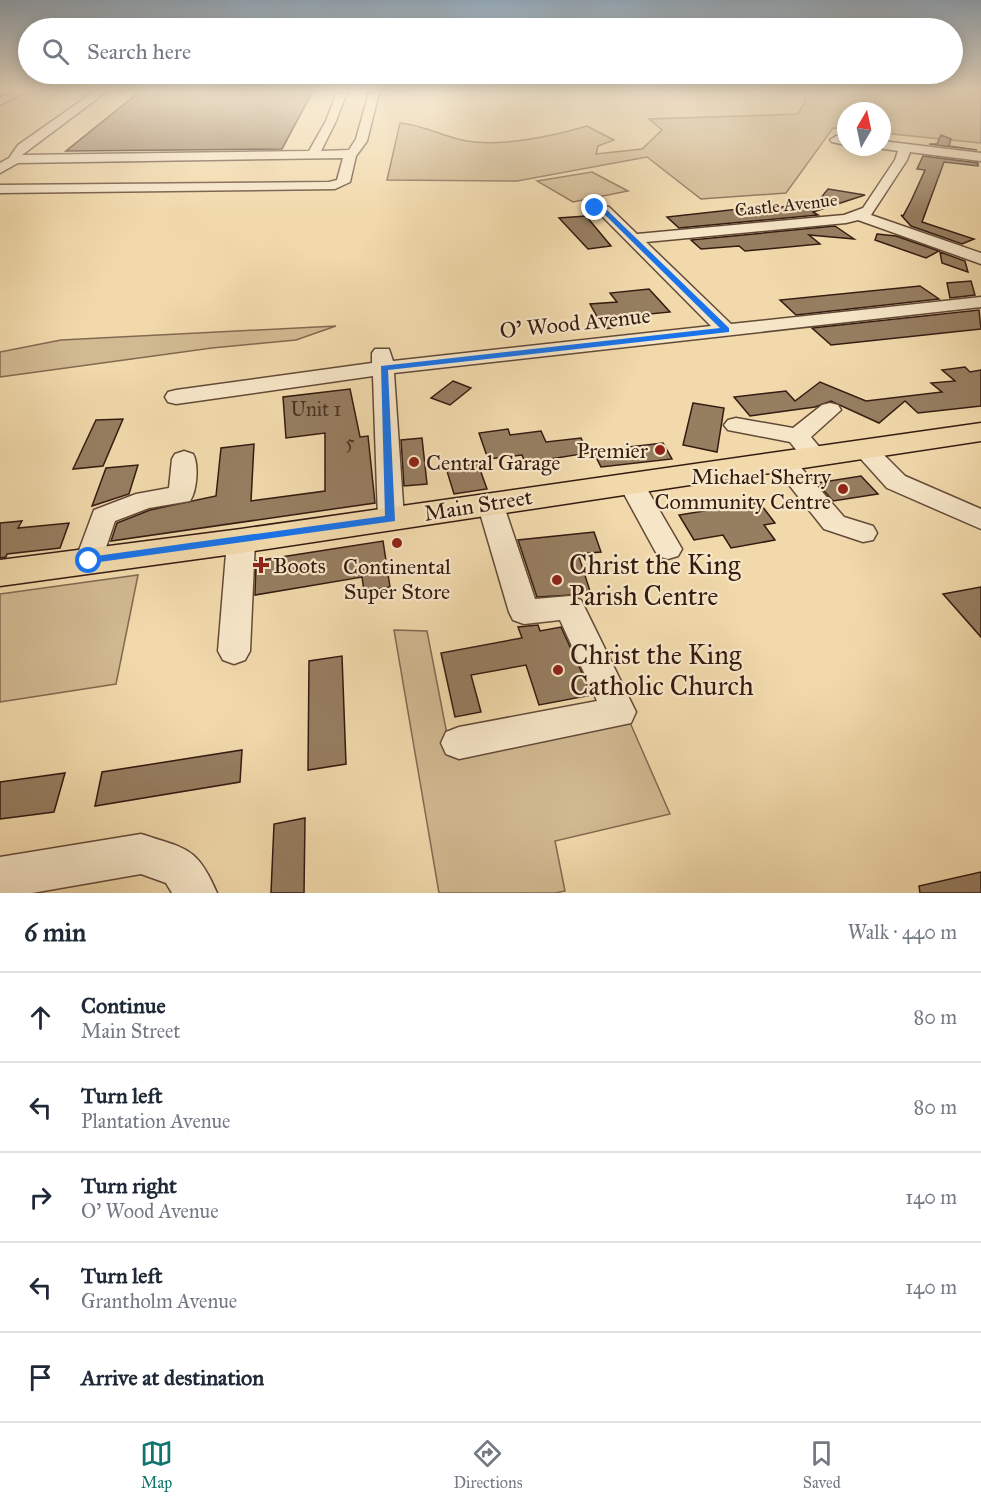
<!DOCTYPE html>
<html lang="en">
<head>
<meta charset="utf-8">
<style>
	:root { --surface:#fff; --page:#f2f2f3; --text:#1f2937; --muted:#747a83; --line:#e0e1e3; --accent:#0f766e }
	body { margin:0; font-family:"IM FELL Great Primer",serif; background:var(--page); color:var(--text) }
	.compass { position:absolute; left:837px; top:102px; width:54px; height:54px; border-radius:50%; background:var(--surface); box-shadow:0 3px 15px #0003; rotate:9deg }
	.stop { position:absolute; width:18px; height:18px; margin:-14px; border:4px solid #1a73e8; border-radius:50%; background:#fff }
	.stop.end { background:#1a73e8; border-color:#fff; box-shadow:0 2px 6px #0008 }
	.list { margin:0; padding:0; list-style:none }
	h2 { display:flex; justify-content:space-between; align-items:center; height:78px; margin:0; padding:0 24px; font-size:26px }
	h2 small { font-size:20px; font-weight:400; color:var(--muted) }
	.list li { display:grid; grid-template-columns:39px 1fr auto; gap:18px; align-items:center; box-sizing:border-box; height:90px; padding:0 24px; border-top:2px solid var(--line) }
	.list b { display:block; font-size:22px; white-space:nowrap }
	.list p { margin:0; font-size:20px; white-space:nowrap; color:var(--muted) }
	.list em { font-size:20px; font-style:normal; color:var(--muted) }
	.icon { flex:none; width:33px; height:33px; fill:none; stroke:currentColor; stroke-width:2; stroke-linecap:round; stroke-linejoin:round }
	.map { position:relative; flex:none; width:981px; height:893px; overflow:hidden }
	.search { position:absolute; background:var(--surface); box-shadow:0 3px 15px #0003; left:18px; right:18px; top:18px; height:66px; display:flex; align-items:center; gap:15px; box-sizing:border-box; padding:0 21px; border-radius:33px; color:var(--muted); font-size:22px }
	.sheet { height:528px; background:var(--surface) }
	nav { display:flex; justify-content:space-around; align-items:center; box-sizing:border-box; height:84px; border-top:2px solid var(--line); background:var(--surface); font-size:16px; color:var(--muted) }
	nav a { display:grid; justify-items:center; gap:3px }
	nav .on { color:var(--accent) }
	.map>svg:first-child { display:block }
	.green { fill:#d1b991; stroke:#826a51; stroke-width:1.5 }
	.building { fill:#967e61; stroke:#341b11; stroke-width:1.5 }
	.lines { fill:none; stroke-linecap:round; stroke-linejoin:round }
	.minor-casing { stroke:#634a38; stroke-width:3 }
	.major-casing { stroke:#341b11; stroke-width:3 }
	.minor { fill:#f6e6c8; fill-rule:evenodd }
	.major { fill:#f1d9ab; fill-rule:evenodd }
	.route { fill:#1a73e8 }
	.poi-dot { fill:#8f2418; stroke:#f6e6c8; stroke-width:2 }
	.labels { text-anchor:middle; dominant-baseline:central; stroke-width:4.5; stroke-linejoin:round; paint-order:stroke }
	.far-street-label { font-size:18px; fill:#341b11; stroke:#f6e6c8 }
	.number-label { font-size:20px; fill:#4c3425 }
	.street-label { font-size:22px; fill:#341b11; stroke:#f6e6c8 }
	.poi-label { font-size:22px; fill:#341b11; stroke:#f6e6c8; text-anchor:end }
	.near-poi-label { font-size:27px; fill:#341b11; stroke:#f6e6c8; text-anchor:start }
</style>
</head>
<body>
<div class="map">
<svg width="981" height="893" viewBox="0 0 981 893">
	<rect width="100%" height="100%" fill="#f1d9ab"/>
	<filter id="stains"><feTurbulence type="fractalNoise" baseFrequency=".00333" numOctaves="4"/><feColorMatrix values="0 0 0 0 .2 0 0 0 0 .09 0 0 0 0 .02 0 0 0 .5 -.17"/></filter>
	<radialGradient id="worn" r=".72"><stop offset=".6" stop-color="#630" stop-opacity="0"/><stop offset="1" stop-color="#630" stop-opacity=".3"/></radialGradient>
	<!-- green -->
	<path class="green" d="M 800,89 L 981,89 L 981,143 L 882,133 L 882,111 L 846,111 L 846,129 L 833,128 L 786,193 L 701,199 L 647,157 L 517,181 L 387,180 L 400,123 C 424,125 443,137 467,141 C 502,147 553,136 587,126 L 614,140 L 598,146 L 596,154 L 642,149 L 662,130 L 649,119 L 798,114 L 806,99 Z
		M 592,172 L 628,191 L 573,202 L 537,181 Z
		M 336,326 L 296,340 L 212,348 L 0,377 L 0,352 L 61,340 Z
		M 138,575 L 116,684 L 0,702 L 0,594 Z
		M 394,630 L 427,631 L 451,755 L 628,718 L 670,814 L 555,841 L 565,891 L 555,893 L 439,893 Z"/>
	<!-- building -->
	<path class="building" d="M 143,89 L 314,89 L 282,149 L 66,151 Z
		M 941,135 L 951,139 L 949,146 L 977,150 L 929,144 L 937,144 Z
		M 923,156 L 978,163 L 978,166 L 944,162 L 922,222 L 974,239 L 962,244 L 911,226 L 901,215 L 903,216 L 911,201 L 925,170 L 917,169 Z
		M 828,189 L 865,195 L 813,212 L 818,215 L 679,228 L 667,217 L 766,206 L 769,208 L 804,205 L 811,210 Z
		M 586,216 L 611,246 L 588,249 L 559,218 Z
		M 835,226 L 854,239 L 809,235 L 820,244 L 745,251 L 739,246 L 701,249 L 691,240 Z
		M 877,234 L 896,236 L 939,251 L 926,258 L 875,240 Z
		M 940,252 L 965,261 L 968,272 L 942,263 Z
		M 971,281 L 975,295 L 950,298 L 947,283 Z
		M 920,286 L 939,299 L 796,315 L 780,300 Z
		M 649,289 L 670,312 L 639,315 L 646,323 L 604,329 L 590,304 L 617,302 L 610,293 Z
		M 979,310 L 981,329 L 831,345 L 812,328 Z
		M 965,367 L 970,372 L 981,370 L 981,406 L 918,413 L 905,401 L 879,423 L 831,401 L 815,407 L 750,416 L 734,397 L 786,391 L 795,401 L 820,382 L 866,401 L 942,392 L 931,383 L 955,381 L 942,370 Z
		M 453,381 L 471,388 L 450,405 L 431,398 Z
		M 350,389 L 360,437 L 368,436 L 375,503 L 111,541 L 117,523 L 150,510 L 216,496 L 221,448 L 254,444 L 251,501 L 325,491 L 325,433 L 286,438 L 283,397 Z
		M 693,403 L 724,408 L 717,452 L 683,445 Z
		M 123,419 L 103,466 L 73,469 L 96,420 Z
		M 508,429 L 510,435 L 541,431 L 546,442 L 581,438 L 588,453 L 525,463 L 522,455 L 488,459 L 479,433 Z
		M 422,438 L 427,484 L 404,486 L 401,440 Z
		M 663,443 L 672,459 L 601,467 L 593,451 Z
		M 478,464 L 487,489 L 454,494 L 446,468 Z
		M 138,465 L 129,494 L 92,506 L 106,468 Z
		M 861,476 L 878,494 L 833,501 L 817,483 Z
		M 759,502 L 775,523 L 764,525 L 775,540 L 731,548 L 723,535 L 694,540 L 679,515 Z
		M 22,521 L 18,528 L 69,523 L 60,548 L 7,554 L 6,557 L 0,558 L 0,523 Z
		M 594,532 L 601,552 L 578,554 L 591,594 L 537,597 L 518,540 Z
		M 383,541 L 390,587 L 364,591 L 362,577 L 255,595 L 256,561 Z
		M 981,587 L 981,637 L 943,594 Z
		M 538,625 L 540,631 L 561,627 L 592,695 L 539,705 L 526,665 L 471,675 L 481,712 L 455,717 L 441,653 L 522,638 L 518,627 Z
		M 342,656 L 346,764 L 308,770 L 309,661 Z
		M 242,750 L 240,782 L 95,806 L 102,772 Z
		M 65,773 L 54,812 L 0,819 L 0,782 Z
		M 305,818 L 304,893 L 271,893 L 274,824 Z
		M 981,872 L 981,893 L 920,893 L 919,886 Z"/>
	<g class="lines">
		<defs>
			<path id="minor" d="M 0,89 L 26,89 L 27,91 L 0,105 L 0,98 L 8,94 L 0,94 Z
				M 98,89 L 110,89 L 22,155 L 309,151 L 326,121 L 338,89 L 348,89 L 336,121 L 321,151 L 349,150 L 356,139 L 370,89 L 380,89 L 367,141 L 356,156 L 350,182 L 335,189 L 0,193 L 0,185 L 329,182 L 337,180 L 343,158 L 18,163 L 0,173 L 0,163 L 9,158 L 18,145 Z
				M 836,136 L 846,137 L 846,145 L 832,142 L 830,140 Z
				M 882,141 L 981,153 L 981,161 L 910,152 L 907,160 L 871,215 L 981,253 L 981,264 L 858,220 L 846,223 L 646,242 L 731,324 L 981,297 L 981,307 L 394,373 L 404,518 L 400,524 L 391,527 L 382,524 L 378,518 L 373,376 L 176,404 L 168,402 L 165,397 L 168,392 L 176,390 L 372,363 L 372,353 L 375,349 L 389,349 L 393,361 L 711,326 L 599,213 L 590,211 L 588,208 L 590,205 L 609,207 L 637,234 L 844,215 L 863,208 L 895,160 L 898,151 L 878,148 L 882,147 Z
				M 830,403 L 838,405 L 841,410 L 811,437 L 826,455 L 823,460 C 805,465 800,454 790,442 L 728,430 L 724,425 L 728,420 L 736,418 L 793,428 L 822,405 Z
				M 863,441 L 872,443 L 905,476 L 981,509 L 981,529 L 887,488 L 851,448 L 854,443 Z
				M 184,451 L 193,454 C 199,464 197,491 190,501 L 149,508 L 115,521 L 99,568 L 89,571 L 79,568 L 75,561 L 94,510 L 136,494 L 169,488 L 172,459 L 175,454 Z
				M 782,453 L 791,456 L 844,517 L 873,526 L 877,533 L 873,540 L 863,542 L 824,529 L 770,461 L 773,456 Z
				M 631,475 L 640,477 L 682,549 L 678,556 L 668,559 L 658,556 L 654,549 L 618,483 L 622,477 Z
				M 490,494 L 499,497 L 503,503 L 535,599 L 570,596 L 581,600 L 636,712 L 631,723 L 459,759 L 446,754 L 441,743 L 446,732 L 459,727 L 597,701 L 560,620 L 524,624 L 513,620 L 509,612 L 477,503 L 481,497 Z
				M 241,531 L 251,534 L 255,541 L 250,651 L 245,660 L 234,664 L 223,660 L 218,651 L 227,541 L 231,534 Z
				M 141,834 C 186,849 197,846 217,893 L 172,893 L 166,883 L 141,874 L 32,893 L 0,893 L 0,857 Z"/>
			<path id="major" d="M 981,423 L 981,441 L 241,553 L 0,586 L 0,560 L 241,529 Z"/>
		</defs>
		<!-- minor casing -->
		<use href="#minor" class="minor-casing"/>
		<!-- major casing -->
		<use href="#major" class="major-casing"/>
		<!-- minor -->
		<use href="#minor" class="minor"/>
		<!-- major -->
		<use href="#major" class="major"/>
	</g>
	<!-- sky -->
	<linearGradient id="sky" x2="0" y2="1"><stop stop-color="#92a9bb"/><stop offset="0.42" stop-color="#f9eed9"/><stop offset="1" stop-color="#f9eed9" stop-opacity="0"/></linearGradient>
	<rect width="981" height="214" fill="url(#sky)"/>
	<!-- route -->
	<path class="route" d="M 595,207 L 606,209 L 729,328 L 729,332 L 388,370 L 395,521 L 85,564 L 83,561 L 89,557 L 385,516 L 381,366 L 720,328 L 602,212 L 593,210 Z"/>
	<!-- markers -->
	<g class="poi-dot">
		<circle cx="660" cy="450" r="6"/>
		<circle cx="414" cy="462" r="6"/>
		<circle cx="843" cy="489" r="6"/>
		<circle cx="397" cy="543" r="6"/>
		<path d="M258 556h6v6h6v6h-6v6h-6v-6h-6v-6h6z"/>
		<circle cx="557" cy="580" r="6"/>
		<circle cx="558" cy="670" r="6"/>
	</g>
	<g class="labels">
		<!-- far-street labels -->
		<g class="far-street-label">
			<text transform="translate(786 205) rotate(-6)">Castle Avenue</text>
		</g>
		<!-- number labels -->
		<g class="number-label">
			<text x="316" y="409">Unit 1</text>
			<text x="350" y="442">5</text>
		</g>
		<!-- street labels -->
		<g class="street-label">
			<text transform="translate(575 323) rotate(-6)">O' Wood Avenue</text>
			<text transform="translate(478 505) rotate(-9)">Main Street</text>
		</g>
		<!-- poi labels -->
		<g class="poi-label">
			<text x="648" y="450">Premier</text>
			<text x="426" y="462" text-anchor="start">Central Garage</text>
			<text x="831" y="476">Michael Sherry<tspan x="831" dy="25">Community Centre</tspan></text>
			<text x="273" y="565" text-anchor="start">Boots</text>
			<text x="397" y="566" text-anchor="middle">Continental<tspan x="397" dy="25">Super Store</tspan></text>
		</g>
		<!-- near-poi labels -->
		<g class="near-poi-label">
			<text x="569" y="564">Christ the King<tspan x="569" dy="31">Parish Centre</tspan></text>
			<text x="570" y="654">Christ the King<tspan x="570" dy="31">Catholic Church</tspan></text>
		</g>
	</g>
	<rect width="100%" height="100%" filter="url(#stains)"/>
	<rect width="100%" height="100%" fill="url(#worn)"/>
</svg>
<svg class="compass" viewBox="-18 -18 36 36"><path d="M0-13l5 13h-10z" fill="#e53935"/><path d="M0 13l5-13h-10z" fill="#747a83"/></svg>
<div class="stop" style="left:89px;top:561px"></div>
<div class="stop end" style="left:595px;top:208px"></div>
<div class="search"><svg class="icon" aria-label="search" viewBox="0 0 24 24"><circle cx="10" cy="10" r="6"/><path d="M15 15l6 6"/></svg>Search here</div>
</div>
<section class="sheet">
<h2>6 min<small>Walk · 440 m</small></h2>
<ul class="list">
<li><svg class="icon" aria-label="ahead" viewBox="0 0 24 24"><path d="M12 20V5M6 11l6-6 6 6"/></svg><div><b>Continue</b><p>Main Street</p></div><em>80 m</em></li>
<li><svg class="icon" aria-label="left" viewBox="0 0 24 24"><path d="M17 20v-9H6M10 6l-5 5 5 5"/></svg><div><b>Turn left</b><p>Plantation Avenue</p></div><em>80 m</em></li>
<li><svg class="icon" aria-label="right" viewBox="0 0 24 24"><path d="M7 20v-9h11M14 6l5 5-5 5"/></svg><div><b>Turn right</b><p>O' Wood Avenue</p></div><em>140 m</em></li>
<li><svg class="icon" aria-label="left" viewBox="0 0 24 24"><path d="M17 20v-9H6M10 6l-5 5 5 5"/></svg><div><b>Turn left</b><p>Grantholm Avenue</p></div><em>140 m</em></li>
<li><svg class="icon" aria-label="arrive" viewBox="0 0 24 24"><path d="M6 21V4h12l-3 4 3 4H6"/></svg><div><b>Arrive at destination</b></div></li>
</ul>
</section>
<nav>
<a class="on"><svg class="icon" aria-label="map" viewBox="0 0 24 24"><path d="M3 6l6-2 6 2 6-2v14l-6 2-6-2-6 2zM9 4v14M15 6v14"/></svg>Map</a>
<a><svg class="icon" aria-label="directions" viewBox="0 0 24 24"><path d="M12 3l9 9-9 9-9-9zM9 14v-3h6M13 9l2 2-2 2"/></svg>Directions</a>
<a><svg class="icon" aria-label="saved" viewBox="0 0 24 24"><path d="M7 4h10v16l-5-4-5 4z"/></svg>Saved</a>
</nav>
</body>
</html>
